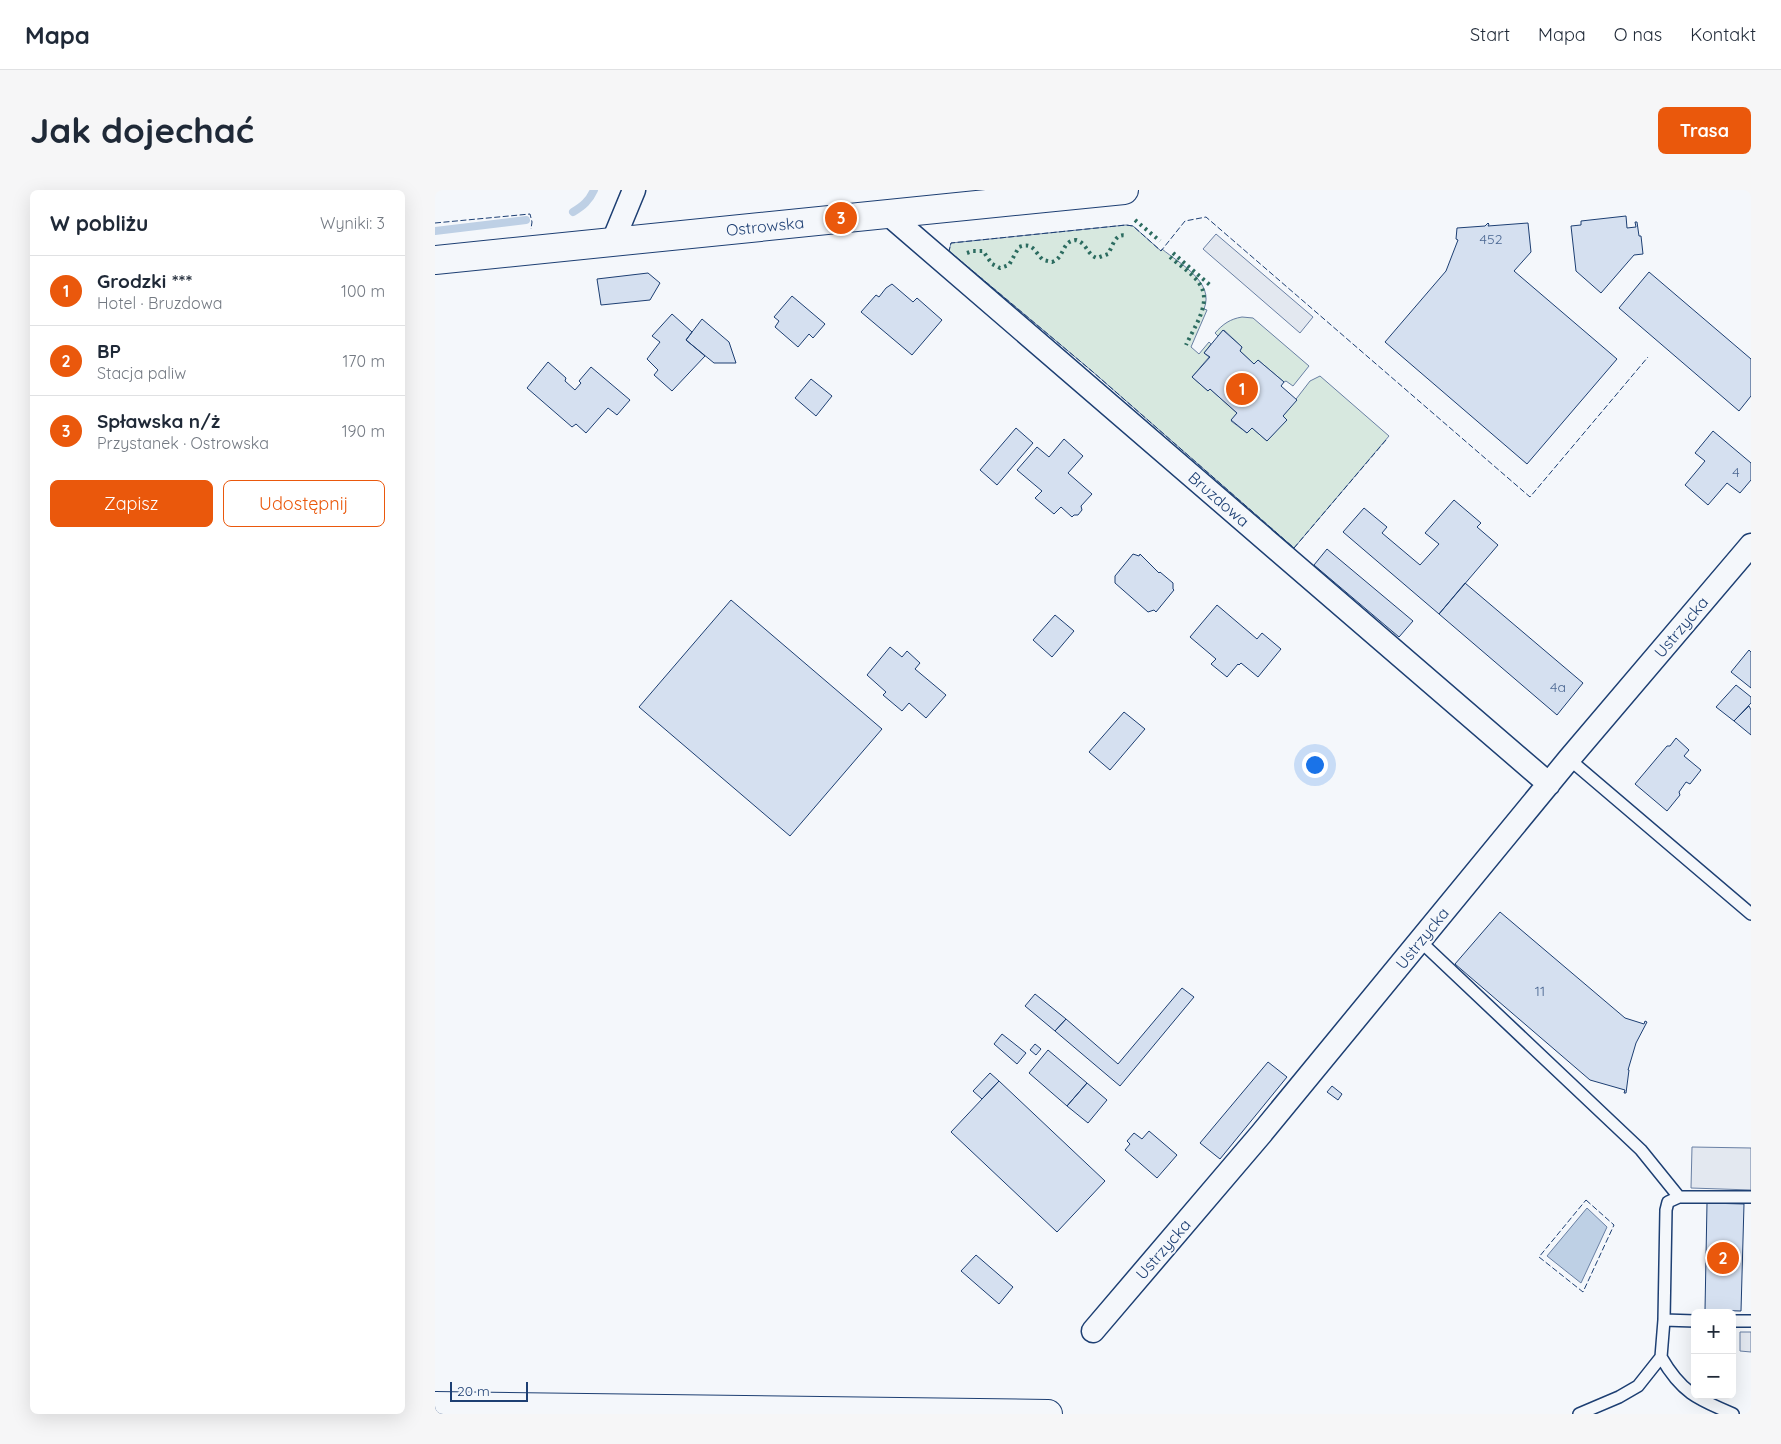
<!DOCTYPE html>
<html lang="pl">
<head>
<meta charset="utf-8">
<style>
	:root { --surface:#fff; --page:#f6f6f7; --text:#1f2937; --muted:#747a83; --line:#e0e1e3; --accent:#ea580c }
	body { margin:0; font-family:Quicksand,sans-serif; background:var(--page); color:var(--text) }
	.controls { position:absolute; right:15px; bottom:15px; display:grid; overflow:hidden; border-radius:8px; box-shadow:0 5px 20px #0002 }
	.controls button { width:45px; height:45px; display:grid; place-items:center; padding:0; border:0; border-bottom:1px solid var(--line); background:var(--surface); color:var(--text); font:25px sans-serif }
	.scale { position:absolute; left:15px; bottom:12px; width:78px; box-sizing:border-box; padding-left:5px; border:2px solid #1d3f73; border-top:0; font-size:14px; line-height:18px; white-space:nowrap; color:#1d3f73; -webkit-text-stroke:4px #f4f7fb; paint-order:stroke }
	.you { position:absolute; left:879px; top:574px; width:18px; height:18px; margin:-12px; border:4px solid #fff; border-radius:50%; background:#1a73e8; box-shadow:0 0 0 8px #1a73e833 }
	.badge { display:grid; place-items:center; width:32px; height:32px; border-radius:50%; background:var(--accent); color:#fff; font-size:16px; font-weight:700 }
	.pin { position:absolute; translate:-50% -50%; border:2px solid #fff; box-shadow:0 1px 5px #0006 }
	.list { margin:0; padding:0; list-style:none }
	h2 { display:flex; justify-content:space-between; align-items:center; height:65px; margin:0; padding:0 20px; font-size:21px }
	h2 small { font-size:16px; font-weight:400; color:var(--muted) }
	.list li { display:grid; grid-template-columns:32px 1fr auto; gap:15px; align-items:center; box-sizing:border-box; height:70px; padding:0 20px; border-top:1px solid var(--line) }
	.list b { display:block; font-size:19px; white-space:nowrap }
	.list p { margin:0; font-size:16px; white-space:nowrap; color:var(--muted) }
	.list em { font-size:16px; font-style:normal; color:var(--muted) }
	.actions { display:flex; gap:10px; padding:15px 20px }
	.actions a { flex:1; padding:11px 0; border:1px solid var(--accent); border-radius:8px; text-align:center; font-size:18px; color:var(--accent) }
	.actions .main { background:var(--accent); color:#fff }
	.map { position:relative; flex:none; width:1316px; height:1224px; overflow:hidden; border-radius:8px }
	header { display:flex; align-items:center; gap:30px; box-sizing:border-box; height:70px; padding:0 25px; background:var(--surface); border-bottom:1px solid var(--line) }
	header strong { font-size:24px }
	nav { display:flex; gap:28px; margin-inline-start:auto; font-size:18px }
	.intro { display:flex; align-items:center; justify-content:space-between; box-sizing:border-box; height:120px; padding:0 30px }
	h1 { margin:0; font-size:35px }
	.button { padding:12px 22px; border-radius:8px; background:var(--accent); color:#fff; font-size:18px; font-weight:700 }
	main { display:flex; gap:30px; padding:0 30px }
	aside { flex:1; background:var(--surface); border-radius:8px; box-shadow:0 5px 20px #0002 }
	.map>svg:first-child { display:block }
	.green { fill:#d7e8df; stroke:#687fa3 }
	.parking { fill:#e3e8f0; stroke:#687fa3 }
	.water { fill:#bed0e5; stroke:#687fa3 }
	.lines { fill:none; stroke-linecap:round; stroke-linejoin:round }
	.stream { stroke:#bed0e5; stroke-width:8 }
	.building { fill:#d5e0f0; stroke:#1d3f73 }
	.lane-casing { stroke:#1d3f73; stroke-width:14 }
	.street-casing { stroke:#1d3f73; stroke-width:25 }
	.secondary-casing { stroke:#1d3f73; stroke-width:30 }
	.lane { stroke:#f4f7fb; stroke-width:11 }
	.street { stroke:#f4f7fb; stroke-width:22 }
	.secondary { stroke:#f4f7fb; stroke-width:28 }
	.hedge { stroke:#2c6c60; stroke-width:4; stroke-dasharray:2.5 4; stroke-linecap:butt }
	.fence { stroke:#1d3f73; stroke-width:1; stroke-dasharray:6 2.5; stroke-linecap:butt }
	.labels { text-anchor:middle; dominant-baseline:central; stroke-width:4; stroke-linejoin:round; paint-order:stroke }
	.number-label { font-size:14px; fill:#4b6792 }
	.street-label { font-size:16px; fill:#1d3f73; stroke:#f4f7fb }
</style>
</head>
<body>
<header>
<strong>Mapa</strong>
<nav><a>Start</a><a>Mapa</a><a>O nas</a><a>Kontakt</a></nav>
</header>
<div class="intro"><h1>Jak dojechać</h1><a class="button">Trasa</a></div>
<main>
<aside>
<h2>W pobliżu<small>Wyniki: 3</small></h2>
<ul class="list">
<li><span class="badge">1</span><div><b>Grodzki ***</b><p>Hotel · Bruzdowa</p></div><em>100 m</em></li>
<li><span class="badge">2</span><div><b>BP</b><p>Stacja paliw</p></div><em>170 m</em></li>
<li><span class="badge">3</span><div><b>Spławska n/ż</b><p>Przystanek · Ostrowska</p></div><em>190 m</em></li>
</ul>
<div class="actions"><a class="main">Zapisz</a><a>Udostępnij</a></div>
</aside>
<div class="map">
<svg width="1316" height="1224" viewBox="0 0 1316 1224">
	<rect width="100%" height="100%" fill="#f4f7fb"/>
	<!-- green -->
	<path class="green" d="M 691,35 L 698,36 L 726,61 L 727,59 C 745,74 780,92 769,119 L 772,120 L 756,157 L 764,164 L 774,152 L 776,154 L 769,163 L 774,167 L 757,187 L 773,201 L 775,199 L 802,223 L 796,231 L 812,243 L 817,238 L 832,251 L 851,230 L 848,226 L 875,191 L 885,186 L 954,246 L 859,358 L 658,182 L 514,61 L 516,53 Z
		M 807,127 L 818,128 L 874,176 L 858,196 L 851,191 L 849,192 L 823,170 L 819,174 L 805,161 L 807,157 L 789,140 L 783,146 L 780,143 C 788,134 795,129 807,127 Z"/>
	<!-- parking -->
	<path class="parking" d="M 781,44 L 878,127 L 865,143 L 768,59 Z
		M 1257,957 L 1316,958 L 1316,1000 L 1256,998 Z
		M 1305,1142 L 1316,1142 L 1316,1162 L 1305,1161 Z"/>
	<!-- water -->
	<path class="water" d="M 1152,1018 L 1172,1037 L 1146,1093 L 1112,1066 Z"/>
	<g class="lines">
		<!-- stream -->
		<path class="stream" d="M 138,22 C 148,16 154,11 159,0
			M 0,41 L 91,30"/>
	</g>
	<!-- building -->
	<path class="building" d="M 1191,26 L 1192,38 L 1201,37 L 1200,32 L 1202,32 L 1204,46 L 1206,46 L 1208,64 L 1199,65 L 1166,103 L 1141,81 L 1136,36 L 1146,35 L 1146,31 Z
		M 1053,33 L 1054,34 L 1053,36 L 1093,33 L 1096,62 L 1079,81 L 1182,169 L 1092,274 L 950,152 L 1011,81 L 1023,50 L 1021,49 L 1022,38 L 1050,36 Z
		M 1214,82 L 1316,169 L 1316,206 L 1304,221 L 1184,118 Z
		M 213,83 L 225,93 L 215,110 L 166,115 L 162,89 Z
		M 457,94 L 478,112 L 482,108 L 507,130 L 477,165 L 426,122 L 441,105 L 444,107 L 451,98 Z
		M 357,106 L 390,134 L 378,148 L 374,144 L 363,157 L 340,137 L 344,131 L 339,127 Z
		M 237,124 L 257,142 L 251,150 L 270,166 L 237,201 L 219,185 L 223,180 L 212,169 L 225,152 L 217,146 Z
		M 267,129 L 294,152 L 301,173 L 279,173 L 251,150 Z
		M 788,140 L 807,157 L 805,161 L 819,174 L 823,170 L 849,192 L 846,196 L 862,210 L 848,226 L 852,230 L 832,251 L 817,238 L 812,243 L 796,230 L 802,223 L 775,199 L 773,201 L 757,187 L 775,167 L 769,163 Z
		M 113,172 L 131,188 L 130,191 L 140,200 L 146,193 L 144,191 L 156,177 L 195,210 L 182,225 L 173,218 L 151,243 L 141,234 L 137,237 L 92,198 Z
		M 376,189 L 397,206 L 381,226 L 360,208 Z
		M 581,238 L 598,253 L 562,295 L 545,280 Z
		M 1278,241 L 1316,273 L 1316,290 L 1305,303 L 1292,293 L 1273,315 L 1250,295 L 1270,271 L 1260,263 Z
		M 629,249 L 648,266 L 633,283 L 657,304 L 646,316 L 647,320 L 643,325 L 639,325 L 637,327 L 626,317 L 619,324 L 600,308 L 607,301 L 582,280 L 602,257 L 614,267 Z
		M 1019,310 L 1046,333 L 1042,337 L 1063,355 L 1004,424 L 908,342 L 929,318 L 952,337 L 947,343 L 985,375 L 1004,354 L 990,343 Z
		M 892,359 L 978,431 L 964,447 L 879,375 Z
		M 698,364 L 704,366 L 705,364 L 724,383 L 725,382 L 738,393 L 738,399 L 739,400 L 721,422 L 719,420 L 713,422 L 680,393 L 680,386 Z
		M 1030,393 L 1148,493 L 1122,525 L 1004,424 Z
		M 296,410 L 447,539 L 355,646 L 204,517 Z
		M 782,415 L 822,449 L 827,443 L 846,459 L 823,487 L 806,473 L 804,475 L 803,474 L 792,487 L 776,474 L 781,469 L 755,447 Z
		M 620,425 L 639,441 L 617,467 L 598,450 Z
		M 455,457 L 467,467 L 472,461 L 485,473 L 480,479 L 511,505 L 491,528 L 474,513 L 467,521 L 448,505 L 451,502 L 432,485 Z
		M 1314,460 L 1316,462 L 1316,498 L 1296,482 Z
		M 1301,495 L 1316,507 L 1316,513 L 1299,531 L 1281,517 Z
		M 1314,516 L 1316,520 L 1316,545 L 1299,531 Z
		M 689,522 L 710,539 L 675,580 L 654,562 Z
		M 1241,548 L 1254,560 L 1249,566 L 1266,580 L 1255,594 L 1251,592 L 1244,602 L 1245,605 L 1232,621 L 1200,594 L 1232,556 L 1235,556 Z
		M 1065,722 L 1190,828 L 1209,834 L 1210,831 L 1212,832 L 1201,853 L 1193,880 L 1194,880 L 1191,903 L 1189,903 L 1190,900 L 1155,890 L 1020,774 Z
		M 747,798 L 759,807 L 685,896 L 620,841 L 631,829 L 683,874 Z
		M 600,804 L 631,829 L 620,841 L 590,816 Z
		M 567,844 L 591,863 L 582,874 L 559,854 Z
		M 600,854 L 606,859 L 601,865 L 595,860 Z
		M 613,860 L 652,893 L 632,916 L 594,883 Z
		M 833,872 L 852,887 L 785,969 L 765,953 Z
		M 555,883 L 564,891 L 547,909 L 538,901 Z
		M 564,891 L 670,991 L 622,1042 L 516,942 Z
		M 652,893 L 672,910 L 653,933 L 632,916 Z
		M 897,896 L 907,904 L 903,910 L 892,902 Z
		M 714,941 L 742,965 L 722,988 L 690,960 L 695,954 L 692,951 L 699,943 L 707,949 Z
		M 1272,1013 L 1309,1014 L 1306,1121 L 1270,1120 Z
		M 541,1065 L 578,1097 L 564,1114 L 526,1081 Z"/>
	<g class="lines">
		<defs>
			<path id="lane" d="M 1134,569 L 1316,724
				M 985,751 L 1206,960 L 1244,1007
				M 1229,1130 L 1260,1131
				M 1297,1131 L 1316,1131
				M 1226,1167 C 1246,1202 1262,1209 1298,1224
				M 1144,1224 L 1184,1207 L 1203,1196 L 1226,1167 L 1229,1130 L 1231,1020 L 1233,1012 L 1244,1007 L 1316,1007"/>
			<path id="street" d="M 453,24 L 1114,594
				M 178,51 L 199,0
				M 658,1141 L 826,944 L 1134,569 L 1316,355"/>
			<path id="secondary" d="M 0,70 L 689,0
				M 0,1216 L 613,1224"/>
		</defs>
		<!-- lane casing -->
		<use href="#lane" class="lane-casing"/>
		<!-- street casing -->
		<use href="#street" class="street-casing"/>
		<!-- secondary casing -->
		<use href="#secondary" class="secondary-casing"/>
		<!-- lane -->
		<use href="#lane" class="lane"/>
		<!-- street -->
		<use href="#street" class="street"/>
		<!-- secondary -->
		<use href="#secondary" class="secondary"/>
		<!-- hedge -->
		<path class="hedge" d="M 700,30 L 725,51
			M 532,63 L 538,61 L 548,61 L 557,74 L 565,78 L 574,75 L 584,57 C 598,52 599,61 608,70 L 617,72 C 630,68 626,51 641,50 C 652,53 652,65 662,68 L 673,64 C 678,56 680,42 692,46
			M 738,63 L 775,95
			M 735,67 C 744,75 757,83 764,93 C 778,112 759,137 751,155"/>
		<!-- fence -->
		<path class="fence" d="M 0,33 L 95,24 L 97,32 L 96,39
			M 951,250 L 859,358 L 658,182 L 514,61 L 516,53 L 691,35 L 698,36 L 726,61 L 750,31 L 771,27 L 1095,307 L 1213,167
			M 1151,1010 L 1179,1035 L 1148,1102 L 1104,1067 Z"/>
	</g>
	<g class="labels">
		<!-- number labels -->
		<g class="number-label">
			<text x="1056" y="49">452</text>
			<text x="1301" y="282">4</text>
			<text x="1123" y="497">4a</text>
			<text x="1105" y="801">11</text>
		</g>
		<!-- street labels -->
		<g class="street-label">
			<text transform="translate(330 36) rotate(-6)">Ostrowska</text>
			<text transform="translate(784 309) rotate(41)">Bruzdowa</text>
			<text transform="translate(1246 437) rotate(-50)">Ustrzycka</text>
			<text transform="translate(987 748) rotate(-51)">Ustrzycka</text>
			<text transform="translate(728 1059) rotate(-49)">Ustrzycka</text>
		</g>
	</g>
</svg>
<div class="controls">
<button>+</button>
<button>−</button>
</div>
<div class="scale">20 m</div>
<div class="you"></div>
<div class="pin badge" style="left:807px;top:199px">1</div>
<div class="pin badge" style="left:1288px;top:1068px">2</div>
<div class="pin badge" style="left:406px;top:28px">3</div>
</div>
</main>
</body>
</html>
